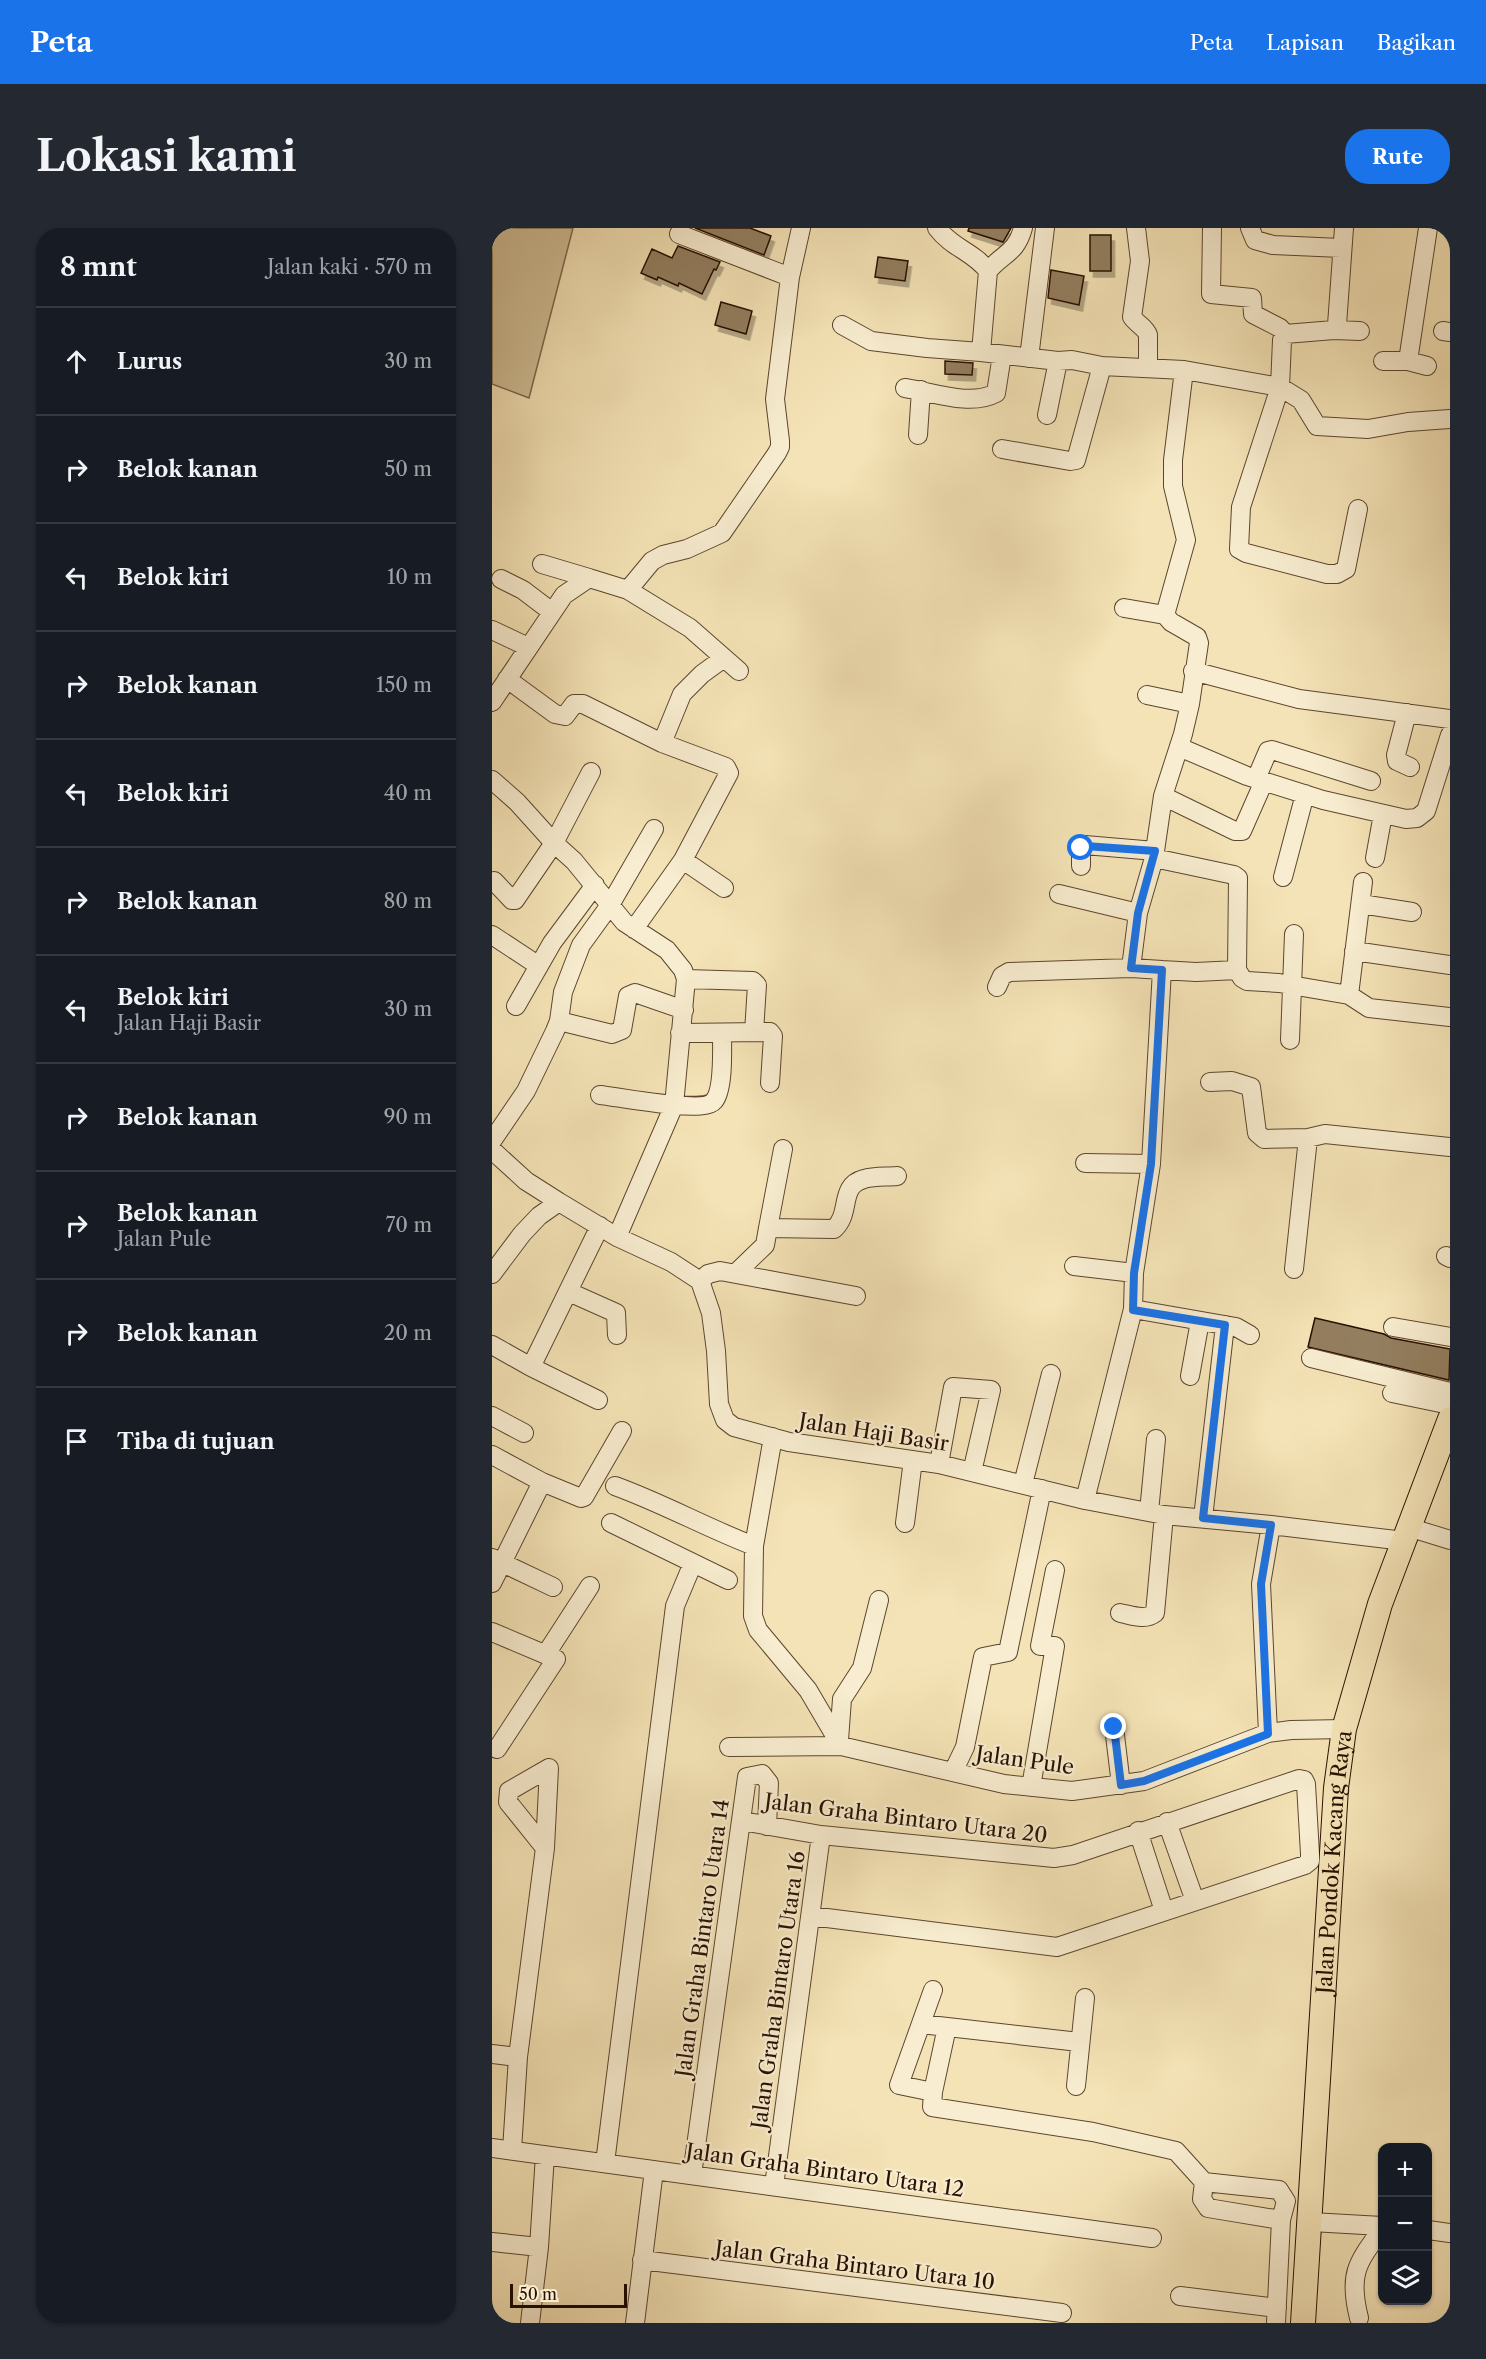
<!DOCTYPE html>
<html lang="id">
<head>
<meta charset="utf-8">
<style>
	:root { --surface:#171b24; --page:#242831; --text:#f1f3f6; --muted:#9ea1a6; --line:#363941; --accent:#1a73e8 }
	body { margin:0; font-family:"Libre Caslon Text",serif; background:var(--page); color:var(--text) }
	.controls { position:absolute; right:18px; bottom:18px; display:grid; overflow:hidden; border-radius:12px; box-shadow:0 2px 4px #0004 }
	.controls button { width:54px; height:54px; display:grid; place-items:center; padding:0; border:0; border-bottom:2px solid var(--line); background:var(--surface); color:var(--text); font:30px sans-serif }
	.scale { position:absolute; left:18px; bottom:15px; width:117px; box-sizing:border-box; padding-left:6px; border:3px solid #291100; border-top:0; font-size:16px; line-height:21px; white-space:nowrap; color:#291100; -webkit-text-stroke:4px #f8edd0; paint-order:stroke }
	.stop { position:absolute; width:18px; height:18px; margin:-14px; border:4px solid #1a73e8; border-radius:50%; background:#fff }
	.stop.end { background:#1a73e8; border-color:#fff; box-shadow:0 2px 6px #0008 }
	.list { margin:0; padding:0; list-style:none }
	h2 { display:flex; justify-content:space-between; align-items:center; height:78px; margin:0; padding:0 24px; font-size:26px }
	h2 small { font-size:20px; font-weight:400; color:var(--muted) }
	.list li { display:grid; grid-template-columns:39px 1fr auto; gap:18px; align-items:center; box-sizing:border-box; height:108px; padding:0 24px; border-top:2px solid var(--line) }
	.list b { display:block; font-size:22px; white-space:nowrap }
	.list p { margin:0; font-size:20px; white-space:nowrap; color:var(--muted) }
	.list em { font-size:20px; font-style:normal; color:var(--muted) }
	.icon { flex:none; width:33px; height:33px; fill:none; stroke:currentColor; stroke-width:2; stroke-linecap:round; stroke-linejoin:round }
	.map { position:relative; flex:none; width:958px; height:2095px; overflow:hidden; border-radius:24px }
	header { display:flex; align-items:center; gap:36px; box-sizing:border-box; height:84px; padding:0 30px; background:var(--accent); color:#fff }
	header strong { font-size:28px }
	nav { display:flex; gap:33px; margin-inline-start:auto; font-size:21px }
	.intro { display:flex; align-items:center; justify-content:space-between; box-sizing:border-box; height:144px; padding:0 36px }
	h1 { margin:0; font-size:42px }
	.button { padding:15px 27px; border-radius:24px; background:var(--accent); color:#fff; font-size:21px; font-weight:700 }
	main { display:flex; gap:36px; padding:0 36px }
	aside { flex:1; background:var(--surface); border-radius:24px; box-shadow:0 2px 4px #0004 }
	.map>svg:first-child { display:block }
	.green { fill:#d1bf97; stroke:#7d684c; stroke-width:1.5 }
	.building { fill:#937e5f; stroke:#291100; stroke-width:1.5; filter:url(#shadow) }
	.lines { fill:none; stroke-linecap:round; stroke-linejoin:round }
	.minor-casing { stroke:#5c462e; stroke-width:20 }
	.major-casing { stroke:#291100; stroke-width:26 }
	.minor { stroke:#f8edd0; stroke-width:18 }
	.major { stroke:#f4e3b6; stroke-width:24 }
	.route { stroke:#1a73e8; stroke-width:8 }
	.labels { text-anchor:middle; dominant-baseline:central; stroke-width:4.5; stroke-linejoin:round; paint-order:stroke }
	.street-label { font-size:21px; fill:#291100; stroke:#f8edd0 }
</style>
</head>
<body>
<header>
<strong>Peta</strong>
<nav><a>Peta</a><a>Lapisan</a><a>Bagikan</a></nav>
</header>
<div class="intro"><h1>Lokasi kami</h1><a class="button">Rute</a></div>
<main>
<aside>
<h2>8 mnt<small>Jalan kaki · 570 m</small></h2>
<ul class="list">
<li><svg class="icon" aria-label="ahead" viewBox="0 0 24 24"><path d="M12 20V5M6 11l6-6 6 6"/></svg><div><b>Lurus</b></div><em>30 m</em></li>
<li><svg class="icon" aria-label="right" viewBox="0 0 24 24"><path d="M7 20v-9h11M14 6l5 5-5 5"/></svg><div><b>Belok kanan</b></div><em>50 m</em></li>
<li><svg class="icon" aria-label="left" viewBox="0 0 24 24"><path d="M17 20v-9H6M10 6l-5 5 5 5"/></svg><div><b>Belok kiri</b></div><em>10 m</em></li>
<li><svg class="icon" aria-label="right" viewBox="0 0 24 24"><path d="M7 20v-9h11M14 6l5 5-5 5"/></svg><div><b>Belok kanan</b></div><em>150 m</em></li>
<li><svg class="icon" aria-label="left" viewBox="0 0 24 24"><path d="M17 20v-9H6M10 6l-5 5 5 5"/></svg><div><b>Belok kiri</b></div><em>40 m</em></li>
<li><svg class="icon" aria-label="right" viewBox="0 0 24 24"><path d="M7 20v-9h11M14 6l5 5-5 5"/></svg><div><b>Belok kanan</b></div><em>80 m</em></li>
<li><svg class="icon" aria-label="left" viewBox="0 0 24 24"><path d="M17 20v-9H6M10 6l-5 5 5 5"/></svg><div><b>Belok kiri</b><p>Jalan Haji Basir</p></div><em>30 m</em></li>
<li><svg class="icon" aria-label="right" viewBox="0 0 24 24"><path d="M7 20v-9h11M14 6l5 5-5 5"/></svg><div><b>Belok kanan</b></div><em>90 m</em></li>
<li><svg class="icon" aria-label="right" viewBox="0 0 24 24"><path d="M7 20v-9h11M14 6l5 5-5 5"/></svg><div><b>Belok kanan</b><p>Jalan Pule</p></div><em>70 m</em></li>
<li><svg class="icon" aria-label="right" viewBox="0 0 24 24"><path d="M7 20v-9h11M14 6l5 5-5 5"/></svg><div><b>Belok kanan</b></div><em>20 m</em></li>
<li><svg class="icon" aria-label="arrive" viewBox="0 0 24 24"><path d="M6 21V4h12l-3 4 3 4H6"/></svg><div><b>Tiba di tujuan</b></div></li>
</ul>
</aside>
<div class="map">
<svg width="958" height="2095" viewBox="0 0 958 2095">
	<defs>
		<filter id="shadow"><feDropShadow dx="3.5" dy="6" stdDeviation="0" flood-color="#0004"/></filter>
	</defs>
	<rect width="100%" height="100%" fill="#f4e3b6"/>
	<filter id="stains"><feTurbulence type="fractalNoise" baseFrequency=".00333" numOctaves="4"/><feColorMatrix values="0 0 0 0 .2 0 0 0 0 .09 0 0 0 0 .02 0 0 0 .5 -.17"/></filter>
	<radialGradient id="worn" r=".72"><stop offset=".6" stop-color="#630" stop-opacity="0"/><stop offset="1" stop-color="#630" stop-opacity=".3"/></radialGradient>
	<!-- green -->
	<path class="green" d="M 0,0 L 81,0 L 37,170 L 0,156 Z"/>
	<!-- building -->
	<path class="building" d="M 203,0 L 258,0 L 279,8 L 272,27 Z
		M 477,0 L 519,0 L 511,14 L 476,3 Z
		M 598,7 L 619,7 L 619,43 L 598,43 Z
		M 186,18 L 228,34 L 224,42 L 222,41 L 210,66 L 187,55 L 186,58 L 166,49 L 165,52 L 149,45 L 160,21 L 180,30 Z
		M 386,29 L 416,33 L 413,53 L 383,49 Z
		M 559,42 L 592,48 L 587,77 L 556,70 Z
		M 229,74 L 260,83 L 254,106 L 223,97 Z
		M 453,133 L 481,135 L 480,147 L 453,146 Z
		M 823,1090 L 892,1106 L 899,1110 L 958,1121 L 957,1152 L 816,1119 Z"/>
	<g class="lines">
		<defs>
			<path id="minor" d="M 445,0 C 460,20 482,24 496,43 L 489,124 L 566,133 L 580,132 L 610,138 L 692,142 L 788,159 L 809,172 L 825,198 L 876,201 L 916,194 L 958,191
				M 644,0 L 648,33 L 640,89 C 645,96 654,100 656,107 L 656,140
				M 720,0 L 719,66 L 760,70 L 761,86 L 788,100 L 793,106
				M 758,0 L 763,12 L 781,17 L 849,20
				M 852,0 L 845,97 L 842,102 L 793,106 L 790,112 L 788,159 L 749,279 L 747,321 L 754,325 L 835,346 L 845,346 L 854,341 L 866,281
				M 187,6 L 298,49
				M 496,43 C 511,25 524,26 531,0
				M 350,97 L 379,113 L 435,120 L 489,124
				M 842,102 L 868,103
				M 951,103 L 958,104
				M 537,130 L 553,0
				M 891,133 L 916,133
				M 935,138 L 916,133 L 936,0
				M 413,160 C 441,164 478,179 504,165 L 510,127
				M 555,187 L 566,133
				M 426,207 L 429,162
				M 510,221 L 578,233 L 584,232 L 610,138
				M 50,336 L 97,350
				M 9,351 L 31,362 L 60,384
				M 136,362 L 198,400 L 247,443
				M 673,387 L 694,312 L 681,258 L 681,232 L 692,142
				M 0,402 L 36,419
				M 701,443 L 807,471 L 958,491
				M 15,451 L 63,486 L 73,488 L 82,476 L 91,476 L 170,515
				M 655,467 L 698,476
				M 0,474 L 72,367 L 97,350 L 136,362 L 160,333 L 171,327 L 195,321 L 230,305 L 285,225 L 288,219 L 288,213 L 283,171 L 298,49 L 309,0
				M 915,485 L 904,527 L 905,533 L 918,539
				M 687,519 L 755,548 L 831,572 L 914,591 L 925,590 L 934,583 L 958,507
				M 764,551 L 776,523 L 780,522 L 879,553
				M 0,552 L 25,574 L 62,615 L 82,633 L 118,677 L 89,717 L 71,764 L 67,793 L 63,803 L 34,863 L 0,913
				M 671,568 L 743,603 L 750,603 L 772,553
				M 662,630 L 742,647 L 746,650 L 745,742
				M 883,630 L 891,586
				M 191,632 L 232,660
				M 589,638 L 589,620 L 593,617 L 663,623
				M 791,649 L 813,566
				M 2,653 L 20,672 L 23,672 L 62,615 L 99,544
				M 567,666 L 646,685
				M 869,676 L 920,684
				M 142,701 L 191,632 L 237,545 L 234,539 L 170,515 L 190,466 L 210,446 L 232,430
				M 0,707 L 47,738
				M 862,723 L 958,737
				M 670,742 L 704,744 L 745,742 L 750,750 L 755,753 L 787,755 L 857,767 L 877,780 L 958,789
				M 194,751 L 261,753 L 265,757 L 262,804
				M 505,759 L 510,748 L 517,744 L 639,740
				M 857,767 L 871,654
				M 24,778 L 60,715 L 103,657
				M 67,793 L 120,806 L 130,802 L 136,768 L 143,765 L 192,782
				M 188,805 L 278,804 L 281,808 L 278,855
				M 798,812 L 802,706
				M 718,854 L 740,853 L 759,859 L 765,905 L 772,911 L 816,910 L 833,906 L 958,919
				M 108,867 C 127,869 212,886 222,873 C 232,861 230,821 230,805
				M 0,922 L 34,953 L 67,974 L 125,1009 L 179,1034 L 208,1053 L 219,1085 L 224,1123 L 227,1176 L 233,1192 L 242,1199 L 297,1214 L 447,1236 L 593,1272 L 672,1287 L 779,1297 L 912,1313
				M 593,935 L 659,936
				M 276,1000 L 291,921
				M 125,1009 L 182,877 L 194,751 L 191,742 L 175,722 L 132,694 L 118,677 L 162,601
				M 954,1028 L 958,1030
				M 582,1038 L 642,1045
				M 802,1041 L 816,910
				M 244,1045 L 273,1017 L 276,1000 L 342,1001 C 360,985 346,958 372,951 C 382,948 394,949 405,948
				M 0,1046 L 30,1006 L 47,988 L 67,974
				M 208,1053 L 216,1046 L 228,1043 L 364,1068
				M 77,1064 L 124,1085 L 125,1107
				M 641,1081 L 744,1099 L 758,1107
				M 901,1099 L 958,1109
				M 0,1117 L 39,1139
				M 819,1130 L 958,1164
				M 698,1148 L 708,1093
				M 900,1165 L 958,1177
				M 106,1172 L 39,1139 L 108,998
				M 0,1188 L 32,1205
				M 281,1209 L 262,1318 L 261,1388 L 266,1402 L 316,1462 L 349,1518
				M 0,1227 L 50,1254 L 0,1355
				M 447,1236 L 461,1159 L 499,1162 L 480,1244
				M 50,1254 L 89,1270 L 92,1269 L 130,1203
				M 531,1256 L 559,1146
				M 123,1258 C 170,1275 215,1300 262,1318
				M 593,1272 L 641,1081 L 642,1045 L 659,936 L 670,742 L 639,740 L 646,685 L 662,630 L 671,568 L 691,506 L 698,476 L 707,415 L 705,409 L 679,394 L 673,387 L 632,380
				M 657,1284 L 664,1211
				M 711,1290 L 733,1097
				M 119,1295 L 236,1352
				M 413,1295 L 421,1232
				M 916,1299 L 958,1312
				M 0,1330 L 61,1359
				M 628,1385 C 639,1387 653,1393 663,1385 L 672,1287
				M 0,1404 L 64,1431 L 5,1521
				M 54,1426 L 98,1358
				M 622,1499 L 629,1557
				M 776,1505 L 769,1356 L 779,1297
				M 347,1512 L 350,1471 L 370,1440 L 387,1372
				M 237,1519 L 349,1518 L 512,1556 L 580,1563 L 652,1553 L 776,1505 L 799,1502 L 852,1501
				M 461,1544 L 473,1519 L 491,1429 L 516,1424 L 550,1261
				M 539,1559 L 563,1418 L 548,1418 L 563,1342
				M 250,1593 L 329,1607 L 562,1630 L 581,1627 L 807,1551 L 812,1552 L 814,1556 L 818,1626 L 818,1633 L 813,1637 L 565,1719 L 319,1688
				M 675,1594 L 703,1673
				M 646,1603 L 672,1683
				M 429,1796 L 587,1814
				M 455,1799 L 441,1864 L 440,1879 L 601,1904 L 684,1923 L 712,1954 L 787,1962 L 794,1973 L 789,1992 L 784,2095
				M 0,1826 L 26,1829
				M 584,1858 L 593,1770
				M 441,1864 L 407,1857 L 441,1762
				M 0,1920 L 660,2010
				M 20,1922 L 26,1829 L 53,1620 L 57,1540 L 17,1563 L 16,1574 L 53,1620
				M 113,1935 L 183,1378 L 201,1335
				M 200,1947 L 255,1549 L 270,1546 L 277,1555 L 275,1598
				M 712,1954 L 710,1971 L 716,1980 L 789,1992
				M 282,1958 L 329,1607
				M 819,1994 L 890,1998
				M 936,2002 L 958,2005
				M 0,2014 L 47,2019
				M 150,2032 L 570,2085
				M 688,2068 L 785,2080
				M 867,2090 C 856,2046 865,2035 890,2001
				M 38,2095 L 47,2019 L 53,1927
				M 143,2095 L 162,1942"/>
			<g id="major">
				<path id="s1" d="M 811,2095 L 844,1560 L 852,1501 L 888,1376 L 958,1191"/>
			</g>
		</defs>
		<!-- minor casing -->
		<use href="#minor" class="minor-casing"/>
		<!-- major casing -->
		<use href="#major" class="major-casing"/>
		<!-- minor -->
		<use href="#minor" class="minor"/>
		<!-- major -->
		<use href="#major" class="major"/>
	</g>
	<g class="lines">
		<!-- route -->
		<path class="route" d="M 589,620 L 593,618 L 663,623 L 646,685 L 639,740 L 670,742 L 659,936 L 642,1045 L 641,1082 L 733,1097 L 711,1290 L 779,1297 L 769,1356 L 776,1506 L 652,1553 L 629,1557 L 622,1499"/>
	</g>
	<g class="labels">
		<!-- street labels -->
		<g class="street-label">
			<text transform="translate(382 1204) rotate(9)">Jalan Haji Basir</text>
			<text transform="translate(533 1532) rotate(8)">Jalan Pule</text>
			<text transform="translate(414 1590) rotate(7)">Jalan Graha Bintaro Utara 20</text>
			<text stroke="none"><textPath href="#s1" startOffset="462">Jalan Pondok Kacang Raya</textPath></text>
			<text transform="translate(210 1710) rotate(-82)">Jalan Graha Bintaro Utara 14</text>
			<text transform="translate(286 1762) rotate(-82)">Jalan Graha Bintaro Utara 16</text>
			<text transform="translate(333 1942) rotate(8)">Jalan Graha Bintaro Utara 12</text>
			<text transform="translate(363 2037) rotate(7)">Jalan Graha Bintaro Utara 10</text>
		</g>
	</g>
	<rect width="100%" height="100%" filter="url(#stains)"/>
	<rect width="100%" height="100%" fill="url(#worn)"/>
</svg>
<div class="controls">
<button>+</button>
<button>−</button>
<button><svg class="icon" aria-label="layers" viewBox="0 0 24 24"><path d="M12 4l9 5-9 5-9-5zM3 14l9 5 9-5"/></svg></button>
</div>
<div class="scale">50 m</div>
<div class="stop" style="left:589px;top:620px"></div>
<div class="stop end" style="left:622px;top:1499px"></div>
</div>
</main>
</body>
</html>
